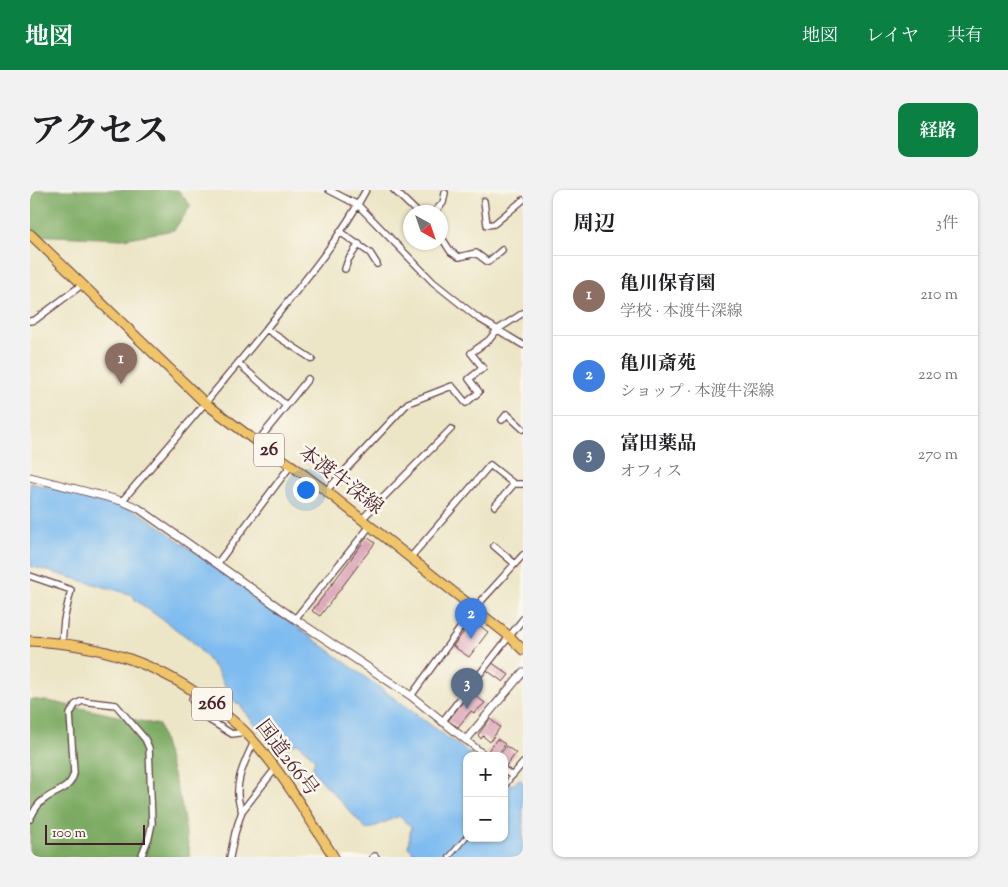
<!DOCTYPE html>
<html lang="ja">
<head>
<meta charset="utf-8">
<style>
	:root { --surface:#fff; --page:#f2f2f2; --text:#202124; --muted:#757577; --line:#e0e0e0; --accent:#0b8043 }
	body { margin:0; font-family:"Sorts Mill Goudy","Noto Serif JP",serif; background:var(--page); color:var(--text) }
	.controls { position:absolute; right:15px; bottom:15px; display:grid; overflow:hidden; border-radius:10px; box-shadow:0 1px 4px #0004 }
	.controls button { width:45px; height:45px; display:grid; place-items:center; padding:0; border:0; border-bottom:1px solid var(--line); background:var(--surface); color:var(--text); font:25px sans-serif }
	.compass { position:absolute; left:373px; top:15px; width:45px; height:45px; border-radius:50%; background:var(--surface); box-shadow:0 1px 4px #0004; rotate:140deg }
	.scale { position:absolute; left:15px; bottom:12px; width:100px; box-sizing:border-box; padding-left:5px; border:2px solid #4a1f2b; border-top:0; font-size:14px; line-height:18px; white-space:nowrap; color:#4a1f2b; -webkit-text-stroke:4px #fbf7ec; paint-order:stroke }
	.you { position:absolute; left:275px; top:299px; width:18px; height:18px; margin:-12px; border:4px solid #fff; border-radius:50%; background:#1a73e8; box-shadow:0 0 0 8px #1a73e833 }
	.badge { display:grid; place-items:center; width:32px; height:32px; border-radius:50%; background:var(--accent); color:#fff; font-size:16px; font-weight:700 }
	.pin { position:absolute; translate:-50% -41px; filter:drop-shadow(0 1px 2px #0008) }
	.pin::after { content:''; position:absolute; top:26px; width:18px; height:15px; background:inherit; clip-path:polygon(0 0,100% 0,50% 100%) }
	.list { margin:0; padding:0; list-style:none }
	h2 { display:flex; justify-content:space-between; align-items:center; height:65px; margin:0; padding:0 20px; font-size:21px }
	h2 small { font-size:16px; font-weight:400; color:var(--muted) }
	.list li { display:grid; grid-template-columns:32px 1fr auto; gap:15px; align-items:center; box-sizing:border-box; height:80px; padding:0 20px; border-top:1px solid var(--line) }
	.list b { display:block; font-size:19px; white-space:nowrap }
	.list p { margin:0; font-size:16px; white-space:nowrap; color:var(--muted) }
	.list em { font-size:16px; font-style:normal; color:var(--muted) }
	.map { position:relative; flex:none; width:493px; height:667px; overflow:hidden; border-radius:10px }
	header { display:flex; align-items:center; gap:30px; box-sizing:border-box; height:70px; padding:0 25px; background:var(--accent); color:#fff }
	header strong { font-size:24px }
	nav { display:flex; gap:28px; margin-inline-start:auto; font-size:18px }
	.intro { display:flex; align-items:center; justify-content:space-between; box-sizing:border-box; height:120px; padding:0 30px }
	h1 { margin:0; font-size:35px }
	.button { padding:12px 22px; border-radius:10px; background:var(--accent); color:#fff; font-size:18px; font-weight:700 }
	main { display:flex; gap:30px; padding:0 30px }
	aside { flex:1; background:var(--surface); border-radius:10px; box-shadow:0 1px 4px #0004 }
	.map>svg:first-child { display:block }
	.forest { fill:#7caa62; stroke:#636446 }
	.water { fill:#7dbbf0; stroke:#646d8e }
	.building { fill:#d799b0 }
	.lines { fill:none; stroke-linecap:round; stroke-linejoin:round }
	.pedestrian-casing { stroke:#623d42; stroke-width:6 }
	.minor-casing { stroke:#623d42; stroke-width:8 }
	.tertiary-casing { stroke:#623d42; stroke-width:9 }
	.primary-casing { stroke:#623d42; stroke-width:11 }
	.trunk-casing { stroke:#623d42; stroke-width:11 }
	.pedestrian { stroke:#fff; stroke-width:4 }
	.minor { stroke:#fff; stroke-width:5.5 }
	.tertiary { stroke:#fff; stroke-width:7 }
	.primary { stroke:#f0c469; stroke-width:9 }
	.trunk { stroke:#f0c469; stroke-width:9 }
	.labels { text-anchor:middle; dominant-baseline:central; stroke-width:5; stroke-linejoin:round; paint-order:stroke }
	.shield { fill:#fbf7ec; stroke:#7f6065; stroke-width:1 }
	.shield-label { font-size:19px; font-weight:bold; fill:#4a1f2b }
	.street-label { font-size:20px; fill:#4a1f2b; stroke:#fbf7ec }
</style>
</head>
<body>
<header>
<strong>地図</strong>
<nav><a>地図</a><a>レイヤ</a><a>共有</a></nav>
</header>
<div class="intro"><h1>アクセス</h1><a class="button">経路</a></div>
<main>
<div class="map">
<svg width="493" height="667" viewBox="0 0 493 667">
	<rect width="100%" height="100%" fill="#fbf7ec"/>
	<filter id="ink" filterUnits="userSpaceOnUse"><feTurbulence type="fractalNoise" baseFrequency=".02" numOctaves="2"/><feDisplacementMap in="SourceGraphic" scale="10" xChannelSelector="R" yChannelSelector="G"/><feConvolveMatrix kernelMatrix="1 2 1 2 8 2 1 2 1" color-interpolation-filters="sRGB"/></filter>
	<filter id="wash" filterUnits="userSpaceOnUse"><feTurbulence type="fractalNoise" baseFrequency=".0096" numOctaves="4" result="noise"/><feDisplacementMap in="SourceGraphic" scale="20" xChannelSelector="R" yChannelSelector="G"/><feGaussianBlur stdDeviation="1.12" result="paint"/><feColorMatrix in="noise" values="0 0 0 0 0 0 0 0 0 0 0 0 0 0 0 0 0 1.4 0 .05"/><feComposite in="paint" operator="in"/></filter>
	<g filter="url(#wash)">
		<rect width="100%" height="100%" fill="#ece5c6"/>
		<!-- forest -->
		<path class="forest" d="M 0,0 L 148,0 L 161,16 L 144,40 L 92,49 L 0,45 Z
			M 0,509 L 23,512 L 129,535 L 151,613 L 160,667 L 0,667 Z"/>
		<!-- water -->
		<path class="water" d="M 0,293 C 39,302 83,307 118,328 L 443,566 L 437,566 L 437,648 L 474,648 L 474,589 L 482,595 L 490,589 L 493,592 L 493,667 L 388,667 L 378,657 L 381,637 L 369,626 L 337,640 L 282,580 L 285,569 L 268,553 L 250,561 L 221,530 L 211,516 L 204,511 L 186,479 L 161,450 L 105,410 L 103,405 L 0,376 Z"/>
		<g id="blocks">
			<!-- building -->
			<path class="building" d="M 337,347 L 345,353 L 290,426 L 282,421 Z
				M 443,430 L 458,442 L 439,467 L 423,456 Z
				M 461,472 L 479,485 L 473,492 L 455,479 Z
				M 440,502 L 455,513 L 444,523 L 441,521 L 428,537 L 418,531 Z
				M 460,529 L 470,537 L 460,552 L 453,546 L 451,549 L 448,545 Z
				M 467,549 L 475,554 L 467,566 L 463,566 L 457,562 Z
				M 476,556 L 486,563 L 476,576 L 474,575 L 474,566 L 469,566 Z"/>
		</g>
	</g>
	<g filter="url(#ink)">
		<use href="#blocks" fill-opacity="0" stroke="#623d42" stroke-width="1"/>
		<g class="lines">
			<defs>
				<path id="pedestrian" d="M 474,598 L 482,586
					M 419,667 L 437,646"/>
				<path id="minor" d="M 299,0 L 328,15 L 403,92 L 448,128 L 493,155
					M 364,0 L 387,22
					M 454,11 L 457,35 L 464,34 L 493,10
					M 404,22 L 413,13 L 415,3
					M 310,42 L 340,63 L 347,74
					M 410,45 L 421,62 L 429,67 L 446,63 L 458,72 L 472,60
					M 315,79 L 318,70 L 329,54
					M 0,131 L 5,130 L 53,94
					M 236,139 L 282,169
					M 208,173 L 256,215
					M 472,230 L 477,224 L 493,239
					M 227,252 L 278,189
					M 296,301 L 378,213 L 422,196 L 436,213 L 449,202 L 439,189 L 453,178 L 441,163 L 459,150 L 467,140 L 493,123
					M 92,311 C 141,254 189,197 236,139 C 272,94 309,50 336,0
					M 465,316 L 484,294
					M 332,329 L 421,239
					M 464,356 L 485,374
					M 380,368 L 460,275 L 484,294 L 493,294
					M 187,374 L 261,275
					M 0,386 L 41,400 L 34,430 L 32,452
					M 265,429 L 340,336
					M 164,501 L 162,510 L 173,526 L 202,544 L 215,542
					M 381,506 L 444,419 L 493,365
					M 412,532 L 493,429
					M 436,550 L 456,566
					M 474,580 L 482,586 L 493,573
					M 212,621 C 201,598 214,573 224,552
					M 0,629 C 4,621 7,614 15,609 C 27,600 40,600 44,583 L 40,524 L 45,515 L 52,511 L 86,515 L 115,549 L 119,558 L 122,633 L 119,647 L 111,667
					M 200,667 L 205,643 L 212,621 L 246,578
					M 343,667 L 345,666 L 346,667"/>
				<path id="tertiary" d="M 0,287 L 92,311 L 108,318 L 265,429 L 381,506 L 436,550 L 493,482"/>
				<path id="primary" d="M 0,44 L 175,213 L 227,252 L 261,275 L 296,301 L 479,446 L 493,460"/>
				<path id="trunk" d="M 0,451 C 71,454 130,473 187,518 C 201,529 215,540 226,554 C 256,588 279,629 304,667"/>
			</defs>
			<!-- pedestrian casing -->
			<use href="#pedestrian" class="pedestrian-casing"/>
			<!-- minor casing -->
			<use href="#minor" class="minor-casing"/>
			<!-- tertiary casing -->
			<use href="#tertiary" class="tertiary-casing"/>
			<!-- primary casing -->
			<use href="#primary" class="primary-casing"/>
			<!-- trunk casing -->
			<use href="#trunk" class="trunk-casing"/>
			<!-- pedestrian -->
			<use href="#pedestrian" class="pedestrian"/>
			<!-- minor -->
			<use href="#minor" class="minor"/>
			<!-- tertiary -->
			<use href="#tertiary" class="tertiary"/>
			<!-- primary -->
			<use href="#primary" class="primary"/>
			<!-- trunk -->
			<use href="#trunk" class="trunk"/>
		</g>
	</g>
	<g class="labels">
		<!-- shield labels -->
		<g class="shield">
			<rect x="224" y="243.5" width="30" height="33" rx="4"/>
			<rect x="162" y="497.5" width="40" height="33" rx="4"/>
		</g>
		<g class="shield-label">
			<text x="239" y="260">26</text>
			<text x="182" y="514">266</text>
		</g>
		<!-- street labels -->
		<g class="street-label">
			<text transform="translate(310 291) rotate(37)">本渡牛深線</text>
			<text transform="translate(256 569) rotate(53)">国道266号</text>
		</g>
	</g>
</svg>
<div class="controls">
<button>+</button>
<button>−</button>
</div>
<svg class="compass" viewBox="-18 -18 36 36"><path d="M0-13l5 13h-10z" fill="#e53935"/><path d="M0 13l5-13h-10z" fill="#757577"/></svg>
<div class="scale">100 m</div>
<div class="you"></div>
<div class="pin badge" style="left:91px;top:194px;background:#8d6e63">1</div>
<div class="pin badge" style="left:441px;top:449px;background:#3f7fe0">2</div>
<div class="pin badge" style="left:437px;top:519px;background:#5c6f8a">3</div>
</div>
<aside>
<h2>周辺<small>3件</small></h2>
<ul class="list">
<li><span class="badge" style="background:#8d6e63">1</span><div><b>亀川保育園</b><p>学校 · 本渡牛深線</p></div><em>210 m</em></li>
<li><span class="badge" style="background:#3f7fe0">2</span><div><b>亀川斎苑</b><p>ショップ · 本渡牛深線</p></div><em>220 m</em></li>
<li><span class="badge" style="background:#5c6f8a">3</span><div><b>富田薬品</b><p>オフィス</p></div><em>270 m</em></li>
</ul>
</aside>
</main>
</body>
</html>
